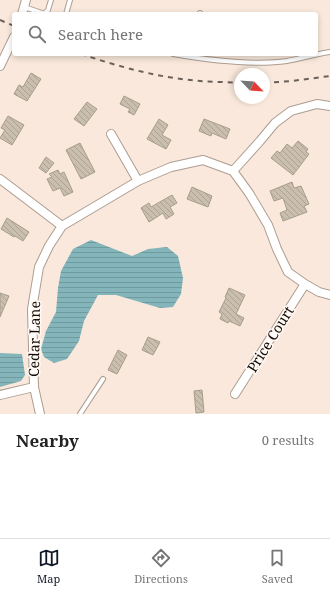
<!DOCTYPE html>
<html lang="en">
<head>
<meta charset="utf-8">
<style>
	:root { --surface:#fff; --page:#f2f2f2; --text:#222; --muted:#767676; --line:#e0e0e0; --accent:#111827 }
	body { margin:0; font-family:"Noto Serif",serif; background:var(--page); color:var(--text) }
	.compass { position:absolute; left:234px; top:68px; width:36px; height:36px; border-radius:50%; background:var(--surface); box-shadow:0 2px 6px #0003; rotate:115deg }
	.list { margin:0; padding:0; list-style:none }
	h2 { display:flex; justify-content:space-between; align-items:center; height:52px; margin:0; padding:0 16px; font-size:17px }
	h2 small { font-size:13px; font-weight:400; color:var(--muted) }
	.icon { flex:none; width:22px; height:22px; fill:none; stroke:currentColor; stroke-width:2; stroke-linecap:round; stroke-linejoin:round }
	.map { position:relative; flex:none; width:330px; height:414px; overflow:hidden }
	.search { position:absolute; background:var(--surface); box-shadow:0 2px 6px #0003; left:12px; right:12px; top:12px; height:44px; display:flex; align-items:center; gap:10px; box-sizing:border-box; padding:0 14px; border-radius:4px; color:var(--muted); font-size:15px }
	.sheet { height:124px; background:var(--surface) }
	nav { display:flex; justify-content:space-around; align-items:center; box-sizing:border-box; height:56px; border-top:1px solid var(--line); background:var(--surface); font-size:11px; color:var(--muted) }
	nav a { display:grid; justify-items:center; gap:2px }
	nav .on { color:var(--accent) }
	.map>svg:first-child { display:block }
	.water { fill:url(#water-rules) }
	.building { fill:url(#building-back-hatch); stroke:#a79d8d }
	.lines { fill:none; stroke-linecap:round; stroke-linejoin:round }
	.lane-casing { stroke:#ad9d91; stroke-width:6 }
	.street-casing { stroke:#ad9d91; stroke-width:10 }
	.lane { stroke:#fff; stroke-width:4 }
	.street { stroke:#fff; stroke-width:8 }
	.rail { stroke:#6b615a; stroke-width:2; stroke-dasharray:5 5; stroke-linecap:butt }
	.labels { text-anchor:middle; dominant-baseline:central; stroke-width:3.5; stroke-linejoin:round; paint-order:stroke }
	.street-label { font-size:14px; fill:#110c08; stroke:#fef7f2 }
</style>
</head>
<body>
<div class="map">
<svg width="330" height="414" viewBox="0 0 330 414">
	<defs>
		<pattern id="water-rules" width="6" height="5" patternUnits="userSpaceOnUse"><rect width="6" height="5" fill="#84b5bb"/><path d="M0 2.5h6" fill="none" stroke="#719a9f"/></pattern>
		<pattern id="building-back-hatch" width="6" height="6" patternUnits="userSpaceOnUse"><rect width="6" height="6" fill="#cabfaf"/><path d="M-1 5l2 2M0 0l6 6M5-1l2 2" fill="none" stroke="#aca395"/></pattern>
	</defs>
	<rect width="100%" height="100%" fill="#f9e8db"/>
	<!-- water -->
	<path class="water" d="M 91,240 L 132,256 L 148,249 L 167,247 L 178,256 L 183,278 L 181,294 L 173,307 L 160,308 L 116,295 L 98,295 L 84,321 L 79,341 L 67,359 L 54,363 L 44,357 L 41,349 L 46,331 L 56,312 L 58,288 L 61,271 L 73,249 Z
		M 0,353 L 22,354 L 25,375 L 21,381 L 0,387 Z"/>
	<!-- building -->
	<path class="building" d="M 31,73 L 41,79 L 27,101 L 14,94 L 19,85 L 23,87 Z
		M 124,96 L 140,104 L 134,115 L 128,112 L 130,109 L 120,104 Z
		M 87,102 L 97,109 L 84,126 L 74,119 Z
		M 8,116 L 24,125 L 12,145 L 0,138 L 5,130 L 1,128 Z
		M 159,119 L 168,125 L 162,135 L 171,140 L 166,149 L 147,139 Z
		M 204,119 L 230,129 L 226,139 L 212,133 L 211,136 L 199,131 Z
		M 298,141 L 308,149 L 306,152 L 309,154 L 293,175 L 271,158 L 277,151 L 280,153 L 287,144 L 292,148 Z
		M 80,143 L 95,172 L 81,179 L 66,150 Z
		M 46,157 L 54,163 L 46,173 L 39,168 Z
		M 58,170 L 60,174 L 64,172 L 73,192 L 64,196 L 60,188 L 53,191 L 47,179 L 52,177 L 49,174 Z
		M 292,182 L 294,188 L 301,186 L 309,204 L 304,206 L 307,212 L 283,221 L 280,213 L 287,210 L 283,198 L 274,201 L 270,191 Z
		M 192,187 L 212,196 L 208,207 L 187,199 Z
		M 172,195 L 177,203 L 170,207 L 174,214 L 166,219 L 163,213 L 149,222 L 141,208 L 149,203 L 151,207 Z
		M 7,218 L 29,232 L 23,241 L 15,236 L 14,237 L 1,229 Z
		M 229,288 L 245,295 L 236,314 L 244,318 L 240,326 L 229,321 L 228,323 L 220,319 L 222,314 L 219,312 L 226,298 L 225,297 Z
		M 0,293 L 9,296 L 0,317 Z
		M 148,337 L 160,342 L 153,355 L 142,350 Z
		M 118,350 L 127,355 L 117,374 L 108,370 Z
		M 202,390 L 204,412 L 196,413 L 194,391 Z"/>
	<g class="lines">
		<defs>
			<path id="lane" d="M 24,7 L 45,14
				M 44,14 L 48,10 L 51,0
				M 66,14 L 70,0
				M 200,14 L 200,13
				M 173,54 C 208,60 251,66 287,61 C 302,58 316,54 330,52
				M 80,414 L 103,379"/>
			<path id="street" d="M 22,14 L 26,0
				M 0,66 L 14,37
				M 111,134 L 138,181
				M 233,171 L 249,193 L 268,225 L 277,249 L 288,272 L 305,284 L 319,292 L 330,295
				M 233,171 L 260,141 L 275,123 L 291,111 L 317,104 L 330,106
				M 0,179 L 62,226
				M 235,394 L 305,284
				M 0,395 L 34,387
				M 40,414 L 34,387 L 32,309 L 39,267 L 49,246 L 62,226 L 138,181 L 171,167 L 203,160 L 233,171"/>
		</defs>
		<!-- lane casing -->
		<use href="#lane" class="lane-casing"/>
		<!-- street casing -->
		<use href="#street" class="street-casing"/>
		<!-- lane -->
		<use href="#lane" class="lane"/>
		<!-- street -->
		<use href="#street" class="street"/>
		<!-- rail -->
		<path class="rail" d="M 0,20 L 14,26
			M 81,54 C 120,67 160,78 200,81 C 213,82 227,82 240,83
			M 264,83 L 292,81 L 330,76"/>
	</g>
	<g class="labels">
		<!-- street labels -->
		<g class="street-label">
			<text transform="translate(34 339) rotate(-89)">Cedar Lane</text>
			<text transform="translate(270 339) rotate(-58)">Price Court</text>
		</g>
	</g>
</svg>
<svg class="compass" viewBox="-18 -18 36 36"><path d="M0-13l5 13h-10z" fill="#e53935"/><path d="M0 13l5-13h-10z" fill="#767676"/></svg>
<div class="search"><svg class="icon" aria-label="search" viewBox="0 0 24 24"><circle cx="10" cy="10" r="6"/><path d="M15 15l6 6"/></svg>Search here</div>
</div>
<section class="sheet">
<h2>Nearby<small>0 results</small></h2>
<ul class="list">
</ul>
</section>
<nav>
<a class="on"><svg class="icon" aria-label="map" viewBox="0 0 24 24"><path d="M3 6l6-2 6 2 6-2v14l-6 2-6-2-6 2zM9 4v14M15 6v14"/></svg>Map</a>
<a><svg class="icon" aria-label="directions" viewBox="0 0 24 24"><path d="M12 3l9 9-9 9-9-9zM9 14v-3h6M13 9l2 2-2 2"/></svg>Directions</a>
<a><svg class="icon" aria-label="saved" viewBox="0 0 24 24"><path d="M7 4h10v16l-5-4-5 4z"/></svg>Saved</a>
</nav>
</body>
</html>
